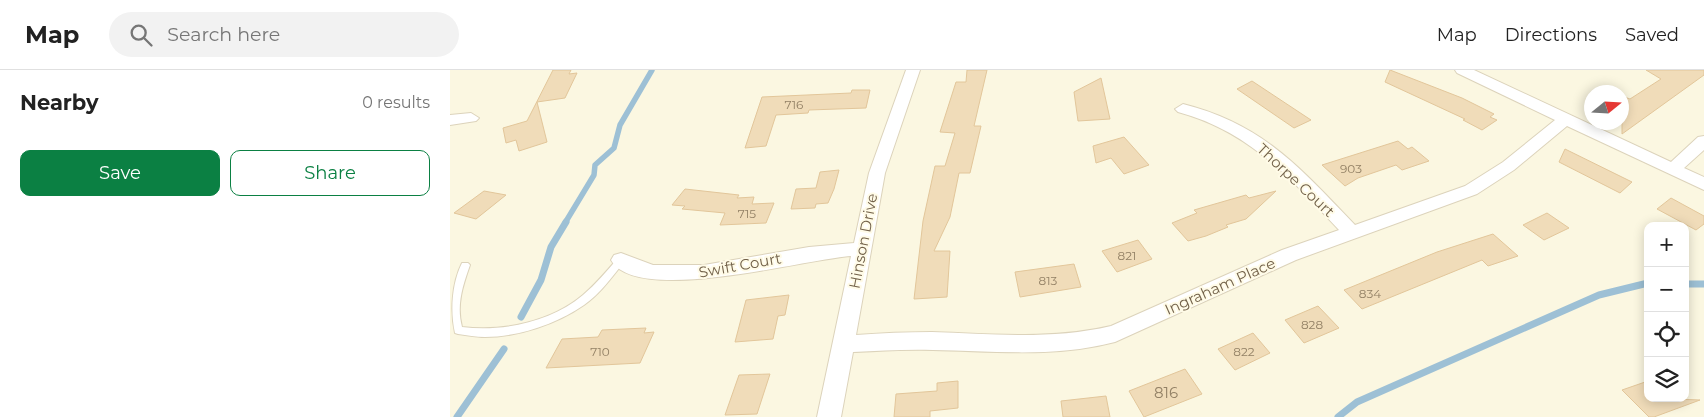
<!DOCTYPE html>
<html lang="en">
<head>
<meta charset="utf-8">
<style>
	:root { --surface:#fff; --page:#f2f2f2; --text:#222; --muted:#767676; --line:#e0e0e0; --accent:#0b8043 }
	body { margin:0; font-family:Montserrat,sans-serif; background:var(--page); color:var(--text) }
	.controls { position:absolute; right:15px; bottom:15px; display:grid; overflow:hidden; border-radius:10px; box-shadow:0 2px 12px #0003 }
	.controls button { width:45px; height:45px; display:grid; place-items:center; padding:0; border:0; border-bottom:1px solid var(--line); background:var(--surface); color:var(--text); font:25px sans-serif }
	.compass { position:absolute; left:1134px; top:15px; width:45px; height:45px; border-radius:50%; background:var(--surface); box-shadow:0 2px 12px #0003; rotate:72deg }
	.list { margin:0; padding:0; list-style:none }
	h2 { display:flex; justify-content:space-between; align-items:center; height:65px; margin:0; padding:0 20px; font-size:21px }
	h2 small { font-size:16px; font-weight:400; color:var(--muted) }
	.actions { display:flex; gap:10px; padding:15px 20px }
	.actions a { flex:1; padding:11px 0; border:1px solid var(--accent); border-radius:10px; text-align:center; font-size:18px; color:var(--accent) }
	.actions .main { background:var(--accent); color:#fff }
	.icon { flex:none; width:28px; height:28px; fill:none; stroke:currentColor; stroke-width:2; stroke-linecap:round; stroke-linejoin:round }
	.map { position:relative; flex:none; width:1254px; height:347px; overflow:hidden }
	header { display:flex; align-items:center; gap:30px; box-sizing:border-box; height:70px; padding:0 25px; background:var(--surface); border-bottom:1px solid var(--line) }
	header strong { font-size:24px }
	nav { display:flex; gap:28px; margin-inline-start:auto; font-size:18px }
	.search { width:350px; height:45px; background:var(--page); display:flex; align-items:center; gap:12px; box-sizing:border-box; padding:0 18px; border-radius:28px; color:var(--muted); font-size:19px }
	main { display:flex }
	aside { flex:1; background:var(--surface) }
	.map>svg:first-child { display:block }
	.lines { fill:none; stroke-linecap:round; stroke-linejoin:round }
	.stream-far1 { stroke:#9dc0d5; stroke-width:5.5 }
	.stream { stroke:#9dc0d5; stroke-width:7 }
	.building { fill:#f0dcb9; stroke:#e2c69a }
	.lane-casing { stroke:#dcd3bb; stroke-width:2 }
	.street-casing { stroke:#dcd3bb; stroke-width:2 }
	.lane { fill:#fff; fill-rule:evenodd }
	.street { fill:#fff; fill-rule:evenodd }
	.labels { text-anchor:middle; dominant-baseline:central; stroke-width:4; stroke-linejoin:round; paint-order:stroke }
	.number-label { font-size:12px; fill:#928065 }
	.street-label { font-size:15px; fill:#726149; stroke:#fffbe7 }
	.near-number-label { font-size:15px; fill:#928065 }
</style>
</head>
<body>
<header>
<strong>Map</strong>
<div class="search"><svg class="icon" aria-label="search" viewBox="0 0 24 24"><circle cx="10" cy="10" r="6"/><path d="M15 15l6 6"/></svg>Search here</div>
<nav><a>Map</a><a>Directions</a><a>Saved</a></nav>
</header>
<main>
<aside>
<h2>Nearby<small>0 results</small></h2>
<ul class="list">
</ul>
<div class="actions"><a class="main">Save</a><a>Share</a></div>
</aside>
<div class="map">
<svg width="1254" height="347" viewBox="0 0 1254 347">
	<rect width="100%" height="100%" fill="#fbf7e1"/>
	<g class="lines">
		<!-- stream-far1 -->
		<path class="stream-far1" d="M 115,153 L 144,105 L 145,95 L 164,78 L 170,55 L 202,0"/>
		<!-- stream -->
		<path class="stream" d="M 1235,214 L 1254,214
			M 71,247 L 91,210 L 101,177 L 116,152
			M 7,347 L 54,279
			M 888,347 L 907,332 L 1149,225 L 1198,213"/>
	</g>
	<!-- building -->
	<path class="building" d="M 103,0 L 121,0 L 119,4 L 127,3 L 115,28 L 87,32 L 97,72 L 69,81 L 66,70 L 56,73 L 53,58 L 77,51 Z
		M 517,0 L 537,0 L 524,56 L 531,56 L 520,103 L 509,103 L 500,147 L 484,181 L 500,181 L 497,227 L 464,229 L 473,151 L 485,96 L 495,96 L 505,63 L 490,62 L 506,12 L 516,12 Z
		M 940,0 L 1012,28 L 1044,44 L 1040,47 L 1047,50 L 1032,60 L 1013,50 L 1015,49 L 935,12 Z
		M 1196,0 L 1254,0 L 1254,5 L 1172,64 L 1172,26 L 1180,29 L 1211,9 Z
		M 651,8 L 660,49 L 628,51 L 624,22 Z
		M 802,11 L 861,50 L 844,58 L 787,19 Z
		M 402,20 L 420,20 L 416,38 L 359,40 L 358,43 L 326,45 L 316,76 L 295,78 L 312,27 L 401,23 Z
		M 674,67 L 699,95 L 674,104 L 661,88 L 646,93 L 643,76 Z
		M 948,71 L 958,79 L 962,77 L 979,91 L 952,100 L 946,95 L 908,108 L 895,116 L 872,95 Z
		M 1115,79 L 1182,112 L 1170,123 L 1109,92 Z
		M 389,100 L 384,119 L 378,133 L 366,134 L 365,138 L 341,139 L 346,119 L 366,118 L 370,102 Z
		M 235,119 L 289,125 L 287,128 L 304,127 L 302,134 L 324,133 L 316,153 L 270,155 L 275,143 L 232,139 L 235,136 L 222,135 Z
		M 34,121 L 56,125 L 26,149 L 4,143 Z
		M 826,121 L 796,149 L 776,155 L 778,157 L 756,166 L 738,171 L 722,153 L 747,143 L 744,140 L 796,125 L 799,128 Z
		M 1221,128 L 1254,146 L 1254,154 L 1246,160 L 1207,139 Z
		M 1097,143 L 1119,158 L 1094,170 L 1073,155 Z
		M 1043,164 L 1068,186 L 1038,196 L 1032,190 L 912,239 L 894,220 L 987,182 Z
		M 688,170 L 702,189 L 667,202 L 652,181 Z
		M 624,194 L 631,217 L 570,227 L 565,202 Z
		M 339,225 L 335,245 L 328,246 L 323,269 L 285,272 L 296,230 Z
		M 868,236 L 889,258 L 854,273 L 835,250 Z
		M 196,258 L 194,263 L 204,262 L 190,293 L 96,298 L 112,269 L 148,267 L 152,260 Z
		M 803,263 L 820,283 L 785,300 L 768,279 Z
		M 735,299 L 752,324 L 694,347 L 679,321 Z
		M 320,304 L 307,344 L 275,345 L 289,305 Z
		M 508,311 L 508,338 L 480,341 L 480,347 L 444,347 L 446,324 L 487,321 L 487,313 Z
		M 1198,311 L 1198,328 L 1250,330 L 1204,347 L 1199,347 L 1172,320 Z
		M 656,326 L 660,347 L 613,347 L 611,331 Z"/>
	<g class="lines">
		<defs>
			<path id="lane" d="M 171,187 L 174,188 L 175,190 L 174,192 C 162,207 150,224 134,235 C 107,254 68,267 35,267 C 26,267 17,265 8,264 L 5,263 C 0,241 2,213 12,193 L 18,193 L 20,195 C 13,215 6,235 12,257 C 53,262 101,252 133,225 C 146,214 157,201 168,188 Z"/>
			<path id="street" d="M 456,0 L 470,0 L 435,103 L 406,265 C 431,263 457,262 482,262 C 542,264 602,270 661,256 L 832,180 L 889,160 C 840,108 799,61 728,42 L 725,39 L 733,34 C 813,54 850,98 905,155 L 1015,116 L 1053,92 L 1105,50 L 1007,3 L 1005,0 L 1024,0 L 1221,92 L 1248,67 L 1254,66 L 1254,80 L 1234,98 L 1254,107 L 1254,120 L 1117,56 L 1064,100 L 1027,124 L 846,190 L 665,272 C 604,288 545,281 483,280 C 456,279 429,281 403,282 L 391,347 L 367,347 L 401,186 C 355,189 187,236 161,190 L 164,185 L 171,183 L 203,195 L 254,195 L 359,177 L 404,173 L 419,103 Z
				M 21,43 L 29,48 L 26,51 L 0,55 L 0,45 Z"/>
		</defs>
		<!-- lane casing -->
		<use href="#lane" class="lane-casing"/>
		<!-- street casing -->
		<use href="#street" class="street-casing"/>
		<!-- lane -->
		<use href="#lane" class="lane"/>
		<!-- street -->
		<use href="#street" class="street"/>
	</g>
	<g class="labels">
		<!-- number labels -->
		<g class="number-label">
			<text x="344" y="34">716</text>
			<text x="901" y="98">903</text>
			<text x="297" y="143">715</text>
			<text x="677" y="185">821</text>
			<text x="598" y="210">813</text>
			<text x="920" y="223">834</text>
			<text x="862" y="254">828</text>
			<text x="150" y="281">710</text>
			<text x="794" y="281">822</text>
		</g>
		<!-- street labels -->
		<g class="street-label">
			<text transform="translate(846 110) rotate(43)">Thorpe Court</text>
			<text transform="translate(413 171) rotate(-79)">Hinson Drive</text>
			<text transform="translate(290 195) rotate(-10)">Swift Court</text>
			<text transform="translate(770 216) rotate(-24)">Ingraham Place</text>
		</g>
		<!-- near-number labels -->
		<g class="near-number-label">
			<text x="716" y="322">816</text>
		</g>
	</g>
</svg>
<div class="controls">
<button>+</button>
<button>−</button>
<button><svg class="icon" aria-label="locate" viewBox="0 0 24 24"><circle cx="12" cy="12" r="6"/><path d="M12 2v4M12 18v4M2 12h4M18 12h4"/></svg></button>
<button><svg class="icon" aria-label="layers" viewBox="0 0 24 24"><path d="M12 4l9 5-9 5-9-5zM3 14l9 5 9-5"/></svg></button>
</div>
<svg class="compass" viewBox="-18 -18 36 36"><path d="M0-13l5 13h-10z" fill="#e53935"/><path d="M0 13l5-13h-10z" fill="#767676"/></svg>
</div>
</main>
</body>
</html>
